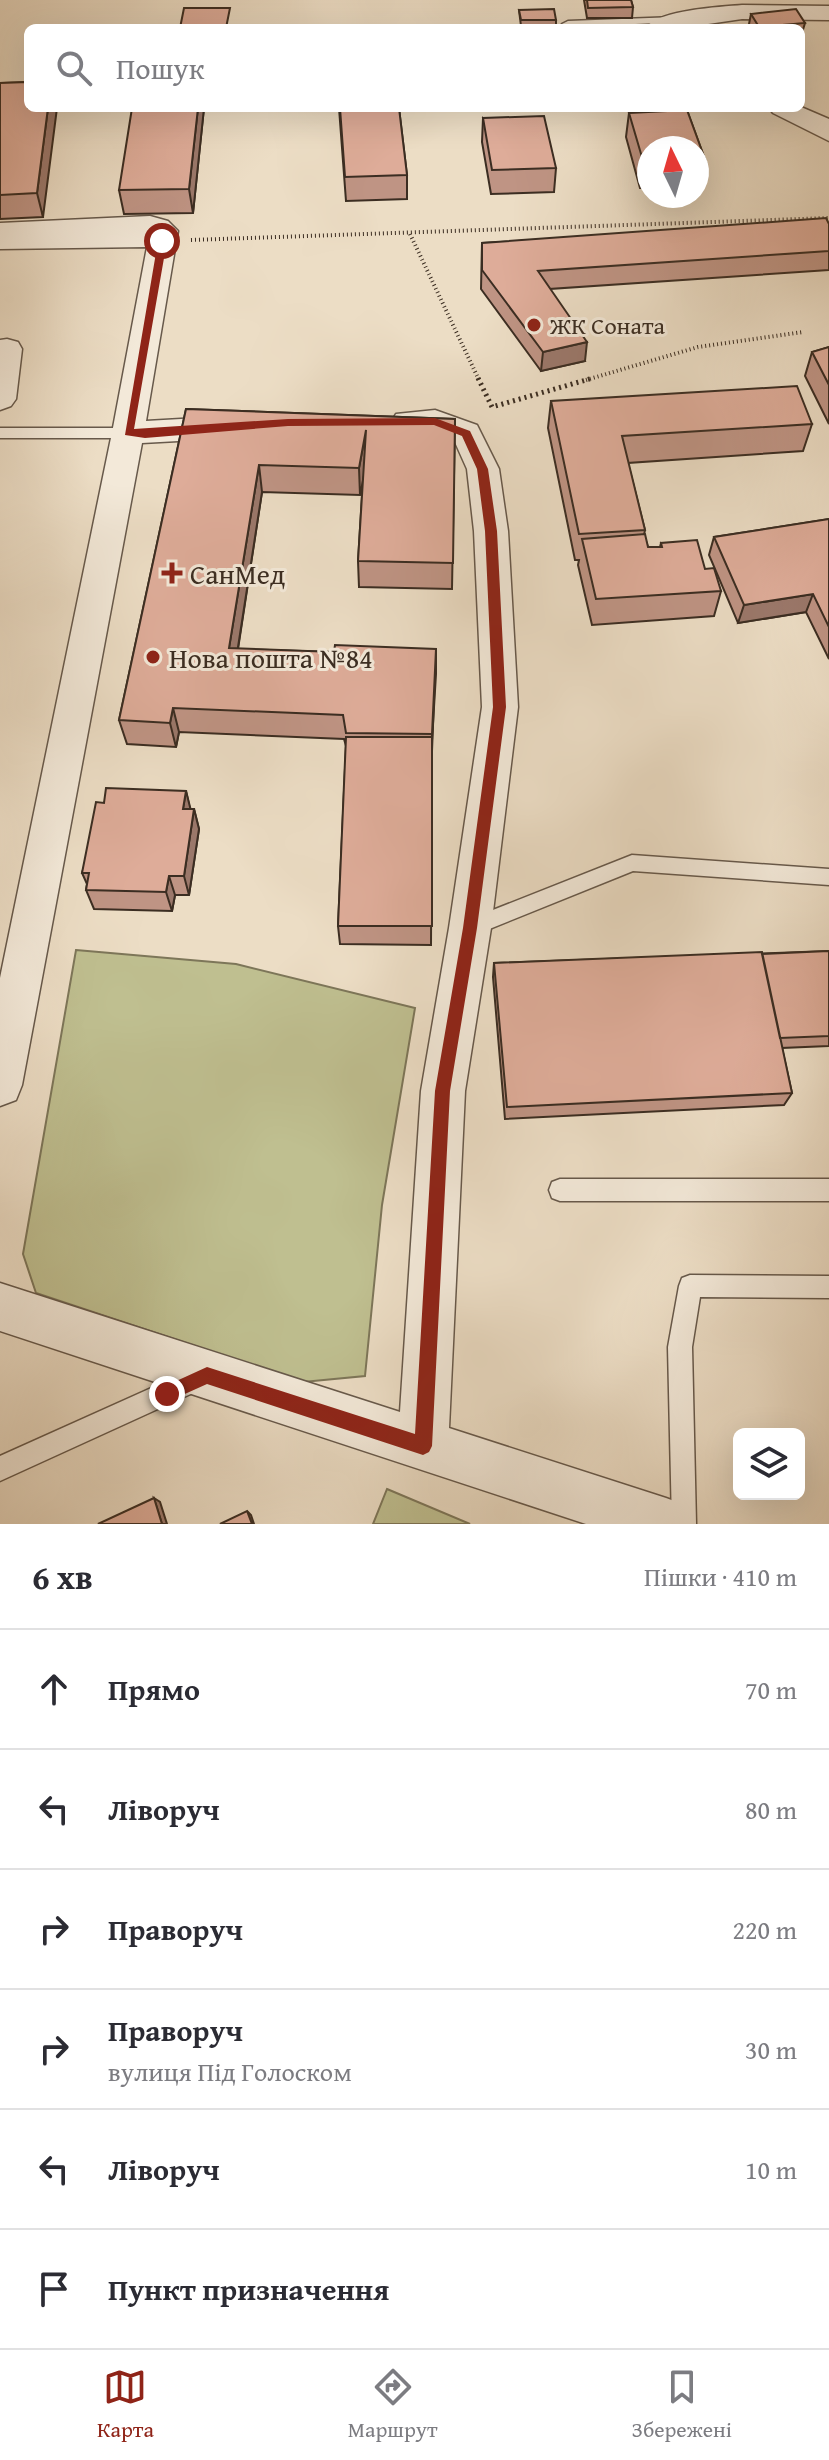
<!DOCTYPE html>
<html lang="uk">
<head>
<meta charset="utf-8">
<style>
	:root { --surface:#fff; --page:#f2f2f3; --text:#2b2b33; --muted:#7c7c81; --line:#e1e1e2; --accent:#8f2418 }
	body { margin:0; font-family:"Gentium Book Plus",serif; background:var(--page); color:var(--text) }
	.controls { position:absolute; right:24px; bottom:24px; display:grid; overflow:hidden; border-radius:12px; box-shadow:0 8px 32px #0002 }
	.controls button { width:72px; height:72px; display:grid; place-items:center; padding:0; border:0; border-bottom:2px solid var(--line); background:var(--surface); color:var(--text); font:40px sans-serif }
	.compass { position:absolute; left:637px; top:136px; width:72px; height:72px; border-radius:50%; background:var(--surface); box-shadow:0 8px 32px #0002; rotate:355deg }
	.stop { position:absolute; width:24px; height:24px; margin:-18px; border:6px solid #8f2418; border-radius:50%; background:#fff }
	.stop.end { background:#8f2418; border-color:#fff; box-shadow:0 2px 8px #0008 }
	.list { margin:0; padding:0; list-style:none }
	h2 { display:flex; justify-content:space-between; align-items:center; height:104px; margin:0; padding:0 32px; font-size:34px }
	h2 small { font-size:26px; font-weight:400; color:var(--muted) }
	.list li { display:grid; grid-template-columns:52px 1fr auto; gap:24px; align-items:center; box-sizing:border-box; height:120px; padding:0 32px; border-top:2px solid var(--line) }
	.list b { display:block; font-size:30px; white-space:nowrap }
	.list p { margin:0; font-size:26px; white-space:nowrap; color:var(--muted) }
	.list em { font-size:26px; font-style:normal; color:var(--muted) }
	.icon { flex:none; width:44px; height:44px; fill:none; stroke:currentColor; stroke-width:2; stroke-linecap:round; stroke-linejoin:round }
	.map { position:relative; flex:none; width:829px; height:1524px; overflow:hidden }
	.search { position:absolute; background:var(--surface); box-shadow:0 8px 32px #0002; left:24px; right:24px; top:24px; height:88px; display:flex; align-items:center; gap:20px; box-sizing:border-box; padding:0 28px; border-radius:12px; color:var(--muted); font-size:30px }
	.sheet { height:824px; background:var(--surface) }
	nav { display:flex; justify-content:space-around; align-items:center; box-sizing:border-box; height:112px; border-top:2px solid var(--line); background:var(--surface); font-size:22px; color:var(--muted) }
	nav a { display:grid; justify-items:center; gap:4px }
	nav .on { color:var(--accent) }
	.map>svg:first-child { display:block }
	.green { fill:#bfbf90; stroke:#7d7659; stroke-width:2 }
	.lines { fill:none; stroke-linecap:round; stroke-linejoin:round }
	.lane-casing { stroke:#67594b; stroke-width:3 }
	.street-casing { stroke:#67594b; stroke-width:3 }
	.path-far1 { stroke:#3b2d22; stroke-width:4; stroke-dasharray:1 3; stroke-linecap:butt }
	.path { stroke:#3b2d22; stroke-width:5; stroke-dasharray:2 4; stroke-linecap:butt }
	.lane { fill:#f3e9d9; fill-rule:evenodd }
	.street { fill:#f3e9d9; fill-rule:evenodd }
	.wall { fill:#bf9484; stroke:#3b2d22; stroke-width:2 }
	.shaded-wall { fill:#9b786b; stroke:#3b2d22; stroke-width:2 }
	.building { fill:#deac99; stroke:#3b2d22; stroke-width:2 }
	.route { fill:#8f2418 }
	.poi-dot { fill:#8f2418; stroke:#f3e9d9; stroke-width:3 }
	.labels { text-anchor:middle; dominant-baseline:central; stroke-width:6; stroke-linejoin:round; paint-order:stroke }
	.far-poi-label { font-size:24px; fill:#3b2d22; stroke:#f3e9d9; text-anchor:start }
	.poi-label { font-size:28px; fill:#3b2d22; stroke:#f3e9d9; text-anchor:start }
</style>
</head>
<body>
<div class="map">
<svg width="829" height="1524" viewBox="0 0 829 1524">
	<rect width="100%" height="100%" fill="#ecddc5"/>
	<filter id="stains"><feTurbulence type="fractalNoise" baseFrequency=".0025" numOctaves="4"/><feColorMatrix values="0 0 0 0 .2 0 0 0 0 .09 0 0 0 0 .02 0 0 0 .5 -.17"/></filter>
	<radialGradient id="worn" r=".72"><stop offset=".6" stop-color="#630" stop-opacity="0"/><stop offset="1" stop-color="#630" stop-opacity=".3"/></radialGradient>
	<!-- green -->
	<path class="green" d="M 76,950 L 236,964 L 415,1008 L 382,1205 L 365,1376 L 303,1382 L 36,1293 L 23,1254 Z
		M 387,1489 L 470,1524 L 373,1524 Z"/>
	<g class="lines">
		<defs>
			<path id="lane" d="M 676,17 L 680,18 L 680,22 L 568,27 L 562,24 L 568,21 Z
				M 0,428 L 128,428 L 136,433 L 128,438 L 0,438 Z
				M 632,855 L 829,869 L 829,885 L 633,871 L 472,936 L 465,933 L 462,927 L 465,921 Z
				M 560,1179 L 829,1179 L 829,1201 L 560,1201 L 552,1198 L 549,1190 L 552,1182 Z
				M 690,1275 L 829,1276 L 829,1298 L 700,1297 L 692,1347 L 696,1524 L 672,1524 L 668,1347 L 679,1286 L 682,1278 Z
				M 198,1367 L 206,1371 L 210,1379 L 206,1387 L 0,1481 L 0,1456 Z"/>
			<path id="street" d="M 742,5 L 829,6 L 829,20 L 742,19 L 681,28 L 645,28 C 659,10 719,7 742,5 Z
				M 801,107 L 829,119 L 829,141 L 773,113 L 769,108 Z
				M 150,216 L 168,221 L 178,231 L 146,421 L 233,416 L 244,419 L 249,427 L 244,435 L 233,438 L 142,443 L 22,1085 L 16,1100 L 0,1106 L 0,978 L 112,433 L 147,247 L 0,249 L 0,223 Z
				M 7,339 L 18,342 L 22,349 L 16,399 L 11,406 L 0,410 L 0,340 Z
				M 435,410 L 477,425 L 499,469 L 508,531 L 518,707 L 491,928 L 465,1091 L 449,1428 L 666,1498 L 685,1505 L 692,1524 L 586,1524 L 0,1331 L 0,1283 L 400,1412 L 421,1091 L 449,928 L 482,707 L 474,531 L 467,469 L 454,440 L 432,432 L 407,433 L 396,430 L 391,422 L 396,414 Z"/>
		</defs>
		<!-- lane casing -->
		<use href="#lane" class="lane-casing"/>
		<!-- street casing -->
		<use href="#street" class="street-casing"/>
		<!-- path-far1 -->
		<path class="path-far1" d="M 410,234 L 479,380
			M 191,240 L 829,218
			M 586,380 L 698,347 L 803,332"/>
		<!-- path -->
		<path class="path" d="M 478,378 L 492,407 L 593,378"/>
		<!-- lane -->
		<use href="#lane" class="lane"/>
		<!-- street -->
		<use href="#street" class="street"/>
	</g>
	<!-- wall -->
	<path class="wall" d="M 584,0 L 631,0 L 633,7 L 632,18 L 587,18 Z
		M 519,10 L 556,20 L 556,25 L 521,26 Z
		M 751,14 L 805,23 L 802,33 L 801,33 L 801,28 L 751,28 L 749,24 Z
		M 28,82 L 43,217 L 0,219 L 0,83 Z
		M 204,108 L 193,213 L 124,214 L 119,190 Z
		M 339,108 L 399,108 L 407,175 L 407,199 L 346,201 Z
		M 687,110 L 706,162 L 701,186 L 697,186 L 697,148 L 649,148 L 649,188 L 640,188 L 626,137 L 629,113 Z
		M 483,118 L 556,168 L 554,192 L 491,194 L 482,142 Z
		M 829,224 L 829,270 L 550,289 L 585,361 L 541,371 L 481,289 L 482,243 Z
		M 829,347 L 829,424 L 805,376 L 812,352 Z
		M 551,401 L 812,424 L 803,451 L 628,463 L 645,530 L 644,535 L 648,547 L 660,547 L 661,543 L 705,569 L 721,591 L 714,616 L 592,625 L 578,565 L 579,560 L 575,560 L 548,428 Z
		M 186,409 L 455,419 L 452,589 L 359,587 L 358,561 L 363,479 L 360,495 L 262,492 L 238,649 L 334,652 L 436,649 L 432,751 L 431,945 L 340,944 L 338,926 L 346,746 L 344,739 L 179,732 L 176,747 L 127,744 L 119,720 Z
		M 829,519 L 829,659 L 806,612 L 738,623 L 709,555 L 714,537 Z
		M 186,791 L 190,809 L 194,809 L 199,829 L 189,895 L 175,895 L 172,911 L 94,909 L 86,890 L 87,884 L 82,873 L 104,803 Z
		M 829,951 L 829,1046 L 782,1048 L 792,1093 L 784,1105 L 505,1119 L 493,977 L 494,963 Z"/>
	<!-- shaded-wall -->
	<path class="shaded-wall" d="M 48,108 L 57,108 L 43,217 L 37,193 Z
		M 198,108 L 204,108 L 193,213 L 189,189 Z
		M 587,342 L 585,361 L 541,371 L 543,352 Z
		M 366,430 L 368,457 L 360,495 L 359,468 Z
		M 259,465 L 262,492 L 234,673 L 229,648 Z
		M 813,594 L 806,612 L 738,623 L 744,605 Z
		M 436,649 L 436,674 L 431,757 L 432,734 Z
		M 173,708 L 179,732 L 176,747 L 170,723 Z
		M 186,791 L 191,811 L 183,809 Z
		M 194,809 L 199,829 L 189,895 L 184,876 Z
		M 169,876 L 175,895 L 172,911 L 166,892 Z
		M 154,1498 L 160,1502 L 167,1524 L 162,1524 Z
		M 247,1511 L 251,1515 L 254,1524 L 252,1524 Z"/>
	<!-- building -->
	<path class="building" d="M 587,0 L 631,0 L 633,7 L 588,8 Z
		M 184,8 L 230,8 L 226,28 L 180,28 Z
		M 554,9 L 556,20 L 521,20 L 519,10 Z
		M 796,9 L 805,23 L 759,27 L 751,14 Z
		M 28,82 L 28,108 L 48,108 L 37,193 L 0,195 L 0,83 Z
		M 132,108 L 198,108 L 189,189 L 119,190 Z
		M 340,108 L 399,108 L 407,175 L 345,177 Z
		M 687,110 L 706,162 L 697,162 L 697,148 L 649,148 L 649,164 L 644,164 L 629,113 Z
		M 544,116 L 556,168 L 492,170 L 483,118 Z
		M 826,218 L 829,224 L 829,251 L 538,271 L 587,342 L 543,352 L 482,270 L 482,243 Z
		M 829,347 L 829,385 L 812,352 Z
		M 797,386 L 812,424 L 622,436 L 645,530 L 579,534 L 551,401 Z
		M 186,409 L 455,419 L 453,563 L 358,561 L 366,430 L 359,468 L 259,465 L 229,648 L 334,652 L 335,645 L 436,649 L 432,734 L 346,733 L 343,715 L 173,708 L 170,723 L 119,720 Z
		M 829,519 L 829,627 L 813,594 L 744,605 L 714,537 Z
		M 645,534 L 648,547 L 662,547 L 661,543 L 697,540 L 705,569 L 714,568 L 721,591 L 596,599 L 582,539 Z
		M 346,737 L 432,737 L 432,926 L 338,926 Z
		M 106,788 L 186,791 L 183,809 L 194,809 L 184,876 L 169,876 L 166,892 L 86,890 L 89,873 L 82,873 L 96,802 L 104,803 Z
		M 829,951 L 829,1036 L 780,1038 L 762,954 Z
		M 762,952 L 792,1093 L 507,1107 L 494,963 Z
		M 154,1498 L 162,1524 L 98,1524 Z
		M 247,1511 L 252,1524 L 220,1524 Z"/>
	<!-- route -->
	<path class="route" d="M 162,238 L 167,241 L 134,429 L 288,419 L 435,418 L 470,431 L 488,469 L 497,531 L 506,707 L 477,928 L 450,1091 L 432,1446 L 429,1452 L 423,1455 L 207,1384 L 167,1402 L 161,1400 L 158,1394 L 161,1388 L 207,1367 L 415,1434 L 435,1091 L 463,928 L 493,707 L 485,531 L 477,469 L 462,436 L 434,425 L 288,426 L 145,438 L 125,435 L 158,241 Z"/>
	<!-- markers -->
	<g class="poi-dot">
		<circle cx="534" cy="325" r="8"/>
		<path d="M168 561h8v8h8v8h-8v8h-8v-8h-8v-8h8z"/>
		<circle cx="153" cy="657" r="8"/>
	</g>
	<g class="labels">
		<!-- far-poi labels -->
		<g class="far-poi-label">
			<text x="550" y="325">ЖК Соната</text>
		</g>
		<!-- poi labels -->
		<g class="poi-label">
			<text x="190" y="573">СанМед</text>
			<text x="169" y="657">Нова пошта №84</text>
		</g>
	</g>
	<rect width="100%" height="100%" filter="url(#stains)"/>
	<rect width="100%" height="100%" fill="url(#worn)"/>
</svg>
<div class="controls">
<button><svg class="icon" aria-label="layers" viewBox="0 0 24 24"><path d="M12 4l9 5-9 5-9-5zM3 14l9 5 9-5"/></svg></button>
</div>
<svg class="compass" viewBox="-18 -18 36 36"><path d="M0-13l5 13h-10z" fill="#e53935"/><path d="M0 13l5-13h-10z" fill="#7c7c81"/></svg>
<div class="stop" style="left:162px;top:241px"></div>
<div class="stop end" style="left:167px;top:1394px"></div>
<div class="search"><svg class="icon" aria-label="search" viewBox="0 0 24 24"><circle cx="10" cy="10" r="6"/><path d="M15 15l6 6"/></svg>Пошук</div>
</div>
<section class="sheet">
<h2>6 хв<small>Пішки · 410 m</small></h2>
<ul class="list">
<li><svg class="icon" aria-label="ahead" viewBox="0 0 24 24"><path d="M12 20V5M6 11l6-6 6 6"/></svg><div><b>Прямо</b></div><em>70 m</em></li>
<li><svg class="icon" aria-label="left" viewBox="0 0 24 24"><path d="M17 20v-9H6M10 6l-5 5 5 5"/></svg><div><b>Ліворуч</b></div><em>80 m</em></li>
<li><svg class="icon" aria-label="right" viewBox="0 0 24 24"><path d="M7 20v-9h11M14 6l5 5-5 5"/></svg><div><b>Праворуч</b></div><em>220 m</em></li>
<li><svg class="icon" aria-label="right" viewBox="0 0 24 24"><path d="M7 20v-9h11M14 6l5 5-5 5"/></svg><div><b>Праворуч</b><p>вулиця Під Голоском</p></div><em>30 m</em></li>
<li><svg class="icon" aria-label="left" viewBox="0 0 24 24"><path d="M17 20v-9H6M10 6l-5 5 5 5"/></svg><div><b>Ліворуч</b></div><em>10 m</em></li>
<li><svg class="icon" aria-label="arrive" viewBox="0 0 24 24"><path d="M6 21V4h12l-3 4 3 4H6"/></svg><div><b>Пункт призначення</b></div></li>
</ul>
</section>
<nav>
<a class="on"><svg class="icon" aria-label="map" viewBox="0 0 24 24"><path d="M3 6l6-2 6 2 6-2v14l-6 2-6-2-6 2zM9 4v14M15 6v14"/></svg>Карта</a>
<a><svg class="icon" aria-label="directions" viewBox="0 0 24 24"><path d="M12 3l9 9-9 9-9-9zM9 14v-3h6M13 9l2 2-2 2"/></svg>Маршрут</a>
<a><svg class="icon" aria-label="saved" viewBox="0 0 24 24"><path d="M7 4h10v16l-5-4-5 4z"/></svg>Збережені</a>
</nav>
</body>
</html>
